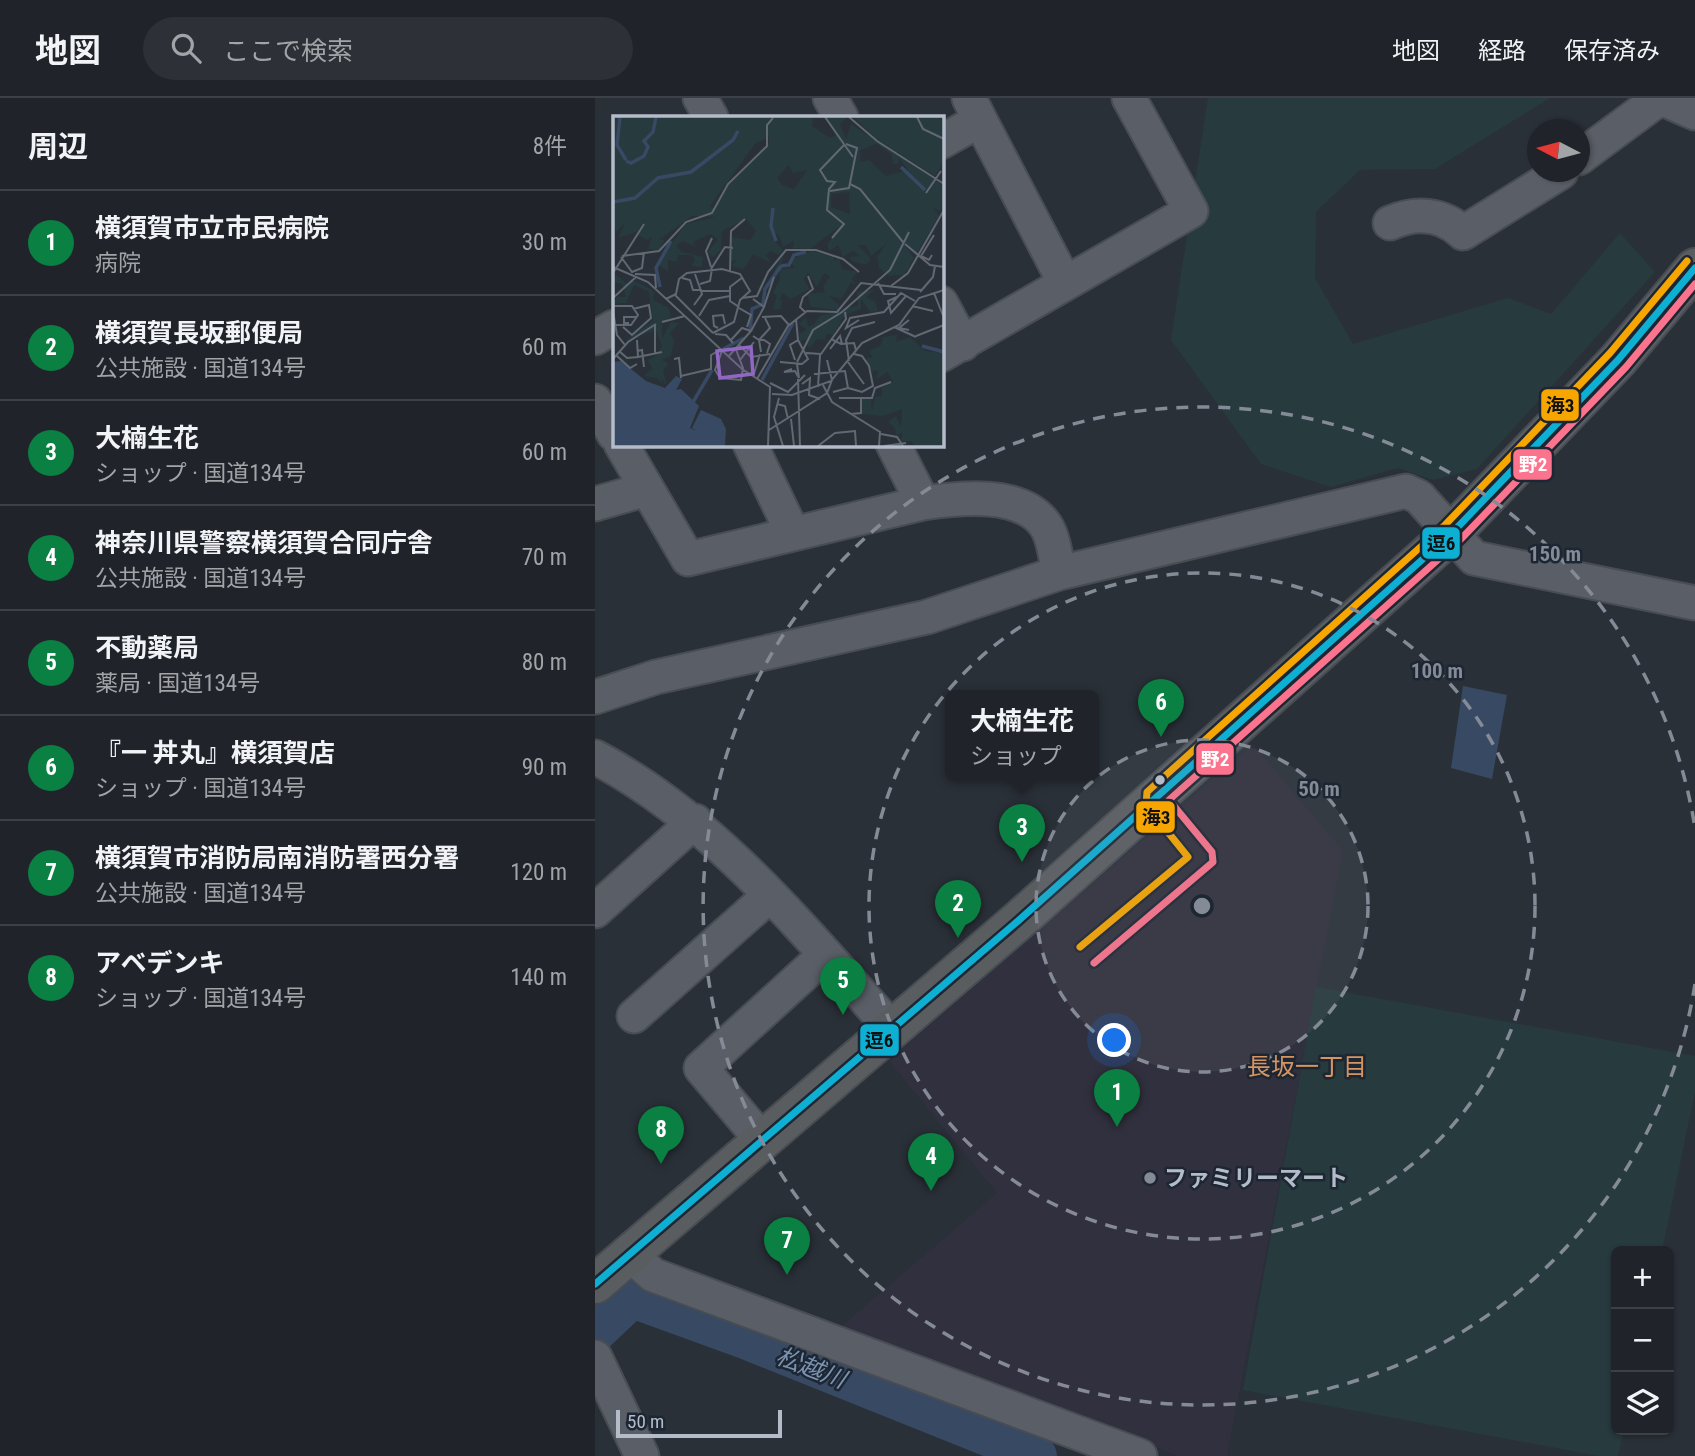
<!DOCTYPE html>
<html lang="ja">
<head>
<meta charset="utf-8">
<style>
	:root { --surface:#20242a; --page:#2d3036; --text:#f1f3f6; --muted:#a2a4a8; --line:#3d4147; --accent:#0b8043 }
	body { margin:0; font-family:"Roboto Condensed","Noto Sans JP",sans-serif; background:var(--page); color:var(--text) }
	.controls { position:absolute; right:21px; bottom:21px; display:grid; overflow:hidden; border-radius:10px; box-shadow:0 2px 5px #0004 }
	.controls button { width:63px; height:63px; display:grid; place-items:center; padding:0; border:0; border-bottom:2px solid var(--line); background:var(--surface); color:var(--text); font:35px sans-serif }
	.compass { position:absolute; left:932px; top:21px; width:63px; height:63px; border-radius:50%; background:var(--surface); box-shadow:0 2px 5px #0004; rotate:276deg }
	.scale { position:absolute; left:21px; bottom:18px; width:166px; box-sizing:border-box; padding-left:7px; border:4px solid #b4bcc9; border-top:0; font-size:19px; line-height:24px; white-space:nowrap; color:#b4bcc9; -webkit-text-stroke:5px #1d2633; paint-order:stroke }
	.you { position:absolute; left:520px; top:943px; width:24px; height:24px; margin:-18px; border:5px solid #fff; border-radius:50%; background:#1a73e8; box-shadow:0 0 0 10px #1a73e833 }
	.badge { display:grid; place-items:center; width:46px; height:46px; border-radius:50%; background:var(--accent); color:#fff; font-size:23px; font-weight:700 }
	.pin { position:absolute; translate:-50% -58px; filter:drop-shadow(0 2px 4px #0008) }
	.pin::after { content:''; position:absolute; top:37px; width:24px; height:21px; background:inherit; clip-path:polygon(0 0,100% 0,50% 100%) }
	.popup { position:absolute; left:350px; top:592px; width:154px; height:91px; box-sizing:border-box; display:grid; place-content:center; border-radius:10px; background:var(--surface); filter:drop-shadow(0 2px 5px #0005); font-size:23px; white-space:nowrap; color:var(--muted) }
	.popup b { font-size:26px; color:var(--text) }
	.popup::after { content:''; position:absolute; left:50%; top:100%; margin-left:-14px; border:14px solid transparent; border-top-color:var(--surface) }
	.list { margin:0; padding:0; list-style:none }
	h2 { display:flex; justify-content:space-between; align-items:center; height:91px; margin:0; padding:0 28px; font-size:30px }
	h2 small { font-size:23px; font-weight:400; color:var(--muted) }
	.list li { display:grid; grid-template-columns:46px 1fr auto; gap:21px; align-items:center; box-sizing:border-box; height:105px; padding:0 28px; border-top:2px solid var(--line) }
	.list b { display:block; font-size:26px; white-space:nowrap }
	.list p { margin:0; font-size:23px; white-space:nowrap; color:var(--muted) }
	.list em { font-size:23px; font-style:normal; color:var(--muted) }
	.icon { flex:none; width:38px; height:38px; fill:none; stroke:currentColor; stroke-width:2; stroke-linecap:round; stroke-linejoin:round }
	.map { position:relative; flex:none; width:1100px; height:1358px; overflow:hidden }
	header { display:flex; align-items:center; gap:42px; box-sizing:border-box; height:98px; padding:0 35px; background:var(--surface); border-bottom:2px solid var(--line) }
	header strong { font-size:33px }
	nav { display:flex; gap:38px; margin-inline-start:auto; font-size:24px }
	.search { width:490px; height:63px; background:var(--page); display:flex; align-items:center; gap:18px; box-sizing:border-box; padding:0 24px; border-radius:38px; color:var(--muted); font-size:26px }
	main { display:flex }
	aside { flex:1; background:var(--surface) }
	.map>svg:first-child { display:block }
	.medical { fill:#31303e }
	.green { fill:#273a3e }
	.water { fill:#384963 }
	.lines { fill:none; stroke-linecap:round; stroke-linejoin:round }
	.river { stroke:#384963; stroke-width:40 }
	.minor-casing { stroke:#484c53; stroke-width:37 }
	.highway-casing { stroke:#474c53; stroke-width:42 }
	.minor { stroke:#5a5e66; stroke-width:33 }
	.highway { stroke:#5a5d60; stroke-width:38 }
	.bus-1-casing { stroke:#1d2633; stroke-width:12 }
	.bus-2-casing { stroke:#1d2633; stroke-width:12 }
	.bus-3-casing { stroke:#1d2633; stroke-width:12 }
	.bus-1 { stroke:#0dafd3; stroke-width:7 }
	.bus-2 { stroke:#fc738d; stroke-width:7 }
	.bus-3 { stroke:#f7a600; stroke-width:7 }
	.ring { fill:none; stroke:#848b96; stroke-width:3.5; stroke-dasharray:12 9 }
	.bus-dot { fill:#b4bcc9; stroke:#1d2633; stroke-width:2.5 }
	.poi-dot { fill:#848b96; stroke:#1d2633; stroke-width:2.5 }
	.labels { text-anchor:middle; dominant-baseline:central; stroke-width:5; stroke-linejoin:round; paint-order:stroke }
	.poi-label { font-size:23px; font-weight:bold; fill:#b4bcc9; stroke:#1d2633; text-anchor:start }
	.neighbourhood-label { font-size:24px; fill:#d59563; stroke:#1d2633 }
	.water-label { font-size:24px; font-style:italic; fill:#7c92b1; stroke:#1d2633 }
	.inset-river { fill:none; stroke:#384963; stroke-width:3.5 }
	.inset-road { fill:none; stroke:#616872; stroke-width:2 }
	.view { fill:#9266c3; fill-opacity:0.15; stroke:#9266c3; stroke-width:3.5 }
	.inset-edge { fill:none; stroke:#b4bcc9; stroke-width:3.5 }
	.centre { fill:#848b96; stroke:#1d2633; stroke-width:3.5 }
	.ring-label { font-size:21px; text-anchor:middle; font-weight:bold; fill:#848b96; stroke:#1d2633; stroke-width:5; stroke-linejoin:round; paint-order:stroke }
	.line-badge { stroke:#1d2633; stroke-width:2.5 }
	.badge-label { font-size:19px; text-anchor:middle; font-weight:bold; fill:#fff }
	.pale-badge-label { font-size:19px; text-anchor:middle; font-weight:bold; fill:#111 }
</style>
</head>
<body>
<header>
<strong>地図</strong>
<div class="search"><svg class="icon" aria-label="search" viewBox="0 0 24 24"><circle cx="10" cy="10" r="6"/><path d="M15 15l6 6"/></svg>ここで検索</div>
<nav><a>地図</a><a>経路</a><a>保存済み</a></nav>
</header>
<main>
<aside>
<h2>周辺<small>8件</small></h2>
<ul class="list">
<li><span class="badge">1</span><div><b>横須賀市立市民病院</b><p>病院</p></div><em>30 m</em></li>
<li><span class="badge">2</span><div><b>横須賀長坂郵便局</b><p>公共施設 · 国道134号</p></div><em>60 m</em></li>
<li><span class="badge">3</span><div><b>大楠生花</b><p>ショップ · 国道134号</p></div><em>60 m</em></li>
<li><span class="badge">4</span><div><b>神奈川県警察横須賀合同庁舎</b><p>公共施設 · 国道134号</p></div><em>70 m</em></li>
<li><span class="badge">5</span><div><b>不動薬局</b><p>薬局 · 国道134号</p></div><em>80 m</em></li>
<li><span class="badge">6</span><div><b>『一 丼丸』横須賀店</b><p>ショップ · 国道134号</p></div><em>90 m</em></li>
<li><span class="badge">7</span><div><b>横須賀市消防局南消防署西分署</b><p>公共施設 · 国道134号</p></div><em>120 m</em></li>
<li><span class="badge">8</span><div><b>アベデンキ</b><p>ショップ · 国道134号</p></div><em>140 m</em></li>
</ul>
</aside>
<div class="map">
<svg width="1100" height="1358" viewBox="0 0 1100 1358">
	<rect width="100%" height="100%" fill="#2a3038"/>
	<!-- medical -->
	<path class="medical" d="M 658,646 L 748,753 L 632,1358 L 584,1358 L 242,1232 L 402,1095 L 294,963 Z"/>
	<!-- green -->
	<path class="green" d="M 613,0 L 955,0 L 840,71 L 765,72 L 721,114 L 720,180 L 758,246 L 913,200 L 956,216 L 1025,135 L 1060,174 L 882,371 L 838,382 L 803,370 L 736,389 L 666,366 L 576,242 Z
		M 721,889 L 1100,958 L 1100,994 L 1067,1153 L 1021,1153 L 1021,1332 L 1029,1332 L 1023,1358 L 1004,1358 L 648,1292 Z"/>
	<!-- water -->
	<path class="water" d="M 868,588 L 912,597 L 897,681 L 856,670 Z"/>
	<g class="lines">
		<!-- river -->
		<path class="river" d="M 0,1235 L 37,1200 L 150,1241 L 442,1358"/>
		<defs>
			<path id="minor" d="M 105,0 L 116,19
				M 235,0 L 246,19
				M 1066,0 L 1100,15
				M 385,22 L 470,185
				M 346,44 L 385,22 L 374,0
				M 984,60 L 1065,0
				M 795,125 C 820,114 847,115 868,135 L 966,74
				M 346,205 L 368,246
				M 0,240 L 19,229
				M 346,257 L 596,113 L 534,0
				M 0,303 L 19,336
				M 26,346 L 93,461 L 198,436
				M 155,346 L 198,436 L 328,405
				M 298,346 L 328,405 C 363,400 427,392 451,428 C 459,440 461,462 464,475
				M 0,406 L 52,391
				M 0,599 L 61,579 L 332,519 L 464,475 L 811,393 L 824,399 L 879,460 L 1100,505
				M 0,659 C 120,722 208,832 297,931
				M 0,813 L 100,723
				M 39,918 L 175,797
				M 166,1041 L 106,970 L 230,857
				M 34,1156 L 58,1177 L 545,1358
				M 0,1259 L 47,1358"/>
			<path id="highway" d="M 0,1186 L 423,823 L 857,435 L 1023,262 L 1100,170"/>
		</defs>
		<!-- minor casing -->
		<use href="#minor" class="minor-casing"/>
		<!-- highway casing -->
		<use href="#highway" class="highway-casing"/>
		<!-- minor -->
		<use href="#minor" class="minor"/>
		<!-- highway -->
		<use href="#highway" class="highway"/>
		<defs>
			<path id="bus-1" d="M 0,1186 L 423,823 L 857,435 L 1023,262 L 1100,170"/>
			<path id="bus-2" d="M 499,865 L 618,764 L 617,754 L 574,702 L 865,442 L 1031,269 L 1100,186"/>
			<path id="bus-3" d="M 485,849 L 593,759 L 551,707 L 552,694 L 850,427 L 1015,255 L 1092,163"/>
		</defs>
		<!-- bus-1 casing -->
		<use href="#bus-1" class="bus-1-casing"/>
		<!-- bus-2 casing -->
		<use href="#bus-2" class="bus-2-casing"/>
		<!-- bus-3 casing -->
		<use href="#bus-3" class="bus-3-casing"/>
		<!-- bus-1 -->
		<use href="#bus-1" class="bus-1"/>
		<!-- bus-2 -->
		<use href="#bus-2" class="bus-2"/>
		<!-- bus-3 -->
		<use href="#bus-3" class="bus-3"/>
	</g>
	<!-- distance rings -->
	<circle cx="607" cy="808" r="166" fill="#848b96" fill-opacity=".12"/>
	<g class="ring">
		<circle cx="607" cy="808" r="166"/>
		<circle cx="607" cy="808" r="333"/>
		<path d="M1100 886A499 499 0 1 1 1100 730"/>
	</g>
	<!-- markers -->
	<circle class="bus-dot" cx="565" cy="682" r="6"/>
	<circle class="poi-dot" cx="555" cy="1080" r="7"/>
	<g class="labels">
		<!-- poi labels -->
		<g class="poi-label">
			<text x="569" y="1080">ファミリーマート</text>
		</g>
		<!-- neighbourhood labels -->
		<g class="neighbourhood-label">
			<text x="712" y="969">長坂一丁目</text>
		</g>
		<!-- water labels -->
		<g class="water-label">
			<text transform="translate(216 1270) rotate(21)">松越川</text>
		</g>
	</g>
	<!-- overview -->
	<g transform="translate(18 18)">
		<rect width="331" height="331" fill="#2a3038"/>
		<path d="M 0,1 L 200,1 L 199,10 L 217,22 L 223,19 L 213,1 L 234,1 L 227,9 L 233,23 L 238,8 L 331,70 L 328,95 L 320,92 L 326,100 L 303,138 L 290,127 L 301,142 L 291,159 L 276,160 L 266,152 L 264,141 L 273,128 L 258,140 L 253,129 L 245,129 L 258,143 L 253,149 L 239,145 L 237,141 L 247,140 L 240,135 L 230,141 L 225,129 L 216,135 L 214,129 L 226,111 L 197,133 L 180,132 L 181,125 L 170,131 L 166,120 L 161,115 L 159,122 L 170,134 L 166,139 L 158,135 L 153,139 L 158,147 L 140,138 L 131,153 L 119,150 L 123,144 L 118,146 L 117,121 L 137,124 L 143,115 L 133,103 L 109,115 L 108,134 L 99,142 L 95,135 L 105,123 L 97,118 L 80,126 L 83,131 L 70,125 L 63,130 L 69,136 L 90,141 L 89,151 L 78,150 L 82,145 L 79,139 L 65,139 L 64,146 L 55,144 L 55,156 L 46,149 L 38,155 L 73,108 L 102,101 L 79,100 L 46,124 L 52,123 L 46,134 L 35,133 L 39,121 L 34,124 L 25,119 L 32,103 L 24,116 L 5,122 L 13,106 L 4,115 L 0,112 ZM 156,21 L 156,28 L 115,69 L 102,93 L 97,90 L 142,28 ZM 264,28 L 278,38 L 280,48 L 285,48 L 286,42 L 295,54 L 273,60 L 256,44 L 247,46 L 247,34 ZM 176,49 L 180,57 L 194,54 L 181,73 L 169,69 L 164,62 ZM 236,76 L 237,98 L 218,91 L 218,78 ZM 241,1 L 331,1 L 331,46 L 322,60 L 262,22 ZM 199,135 L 221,141 L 221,145 L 226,142 L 229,153 L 245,156 L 239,162 L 243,169 L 238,166 L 229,183 L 216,180 L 226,189 L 225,194 L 198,191 L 194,178 L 212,176 L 210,171 L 217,160 L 211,157 L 204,171 L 195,157 L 191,163 L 196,173 L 178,183 L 169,177 L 167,184 L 177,187 L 170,185 L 167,193 L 160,193 L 164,179 L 160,177 L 167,163 L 166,154 L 160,156 L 171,138 L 167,153 L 181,152 L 177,144 ZM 2,158 L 14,168 L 19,164 L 36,172 L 41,176 L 40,184 L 56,192 L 58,201 L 49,207 L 49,222 L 58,206 L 66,207 L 57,217 L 61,225 L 58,240 L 49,244 L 56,248 L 50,254 L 54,270 L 48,262 L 49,268 L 44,262 L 31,260 L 39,253 L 35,244 L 51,235 L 46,235 L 49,230 L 43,214 L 13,224 L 40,205 L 36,176 L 21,169 L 13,187 L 0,188 L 4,181 L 13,181 L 9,168 L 0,166 ZM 262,174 L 253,181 L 262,185 L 265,195 L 257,196 L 248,183 L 248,193 L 232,199 L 220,219 L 213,218 L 212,224 L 204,223 L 196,233 L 192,223 L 187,226 L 186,218 L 194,214 L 186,208 L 193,201 L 195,210 L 200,209 L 207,200 L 245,189 L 244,176 ZM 284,219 L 283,226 L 297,221 L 312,235 L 331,237 L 331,330 L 302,330 L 298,325 L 288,325 L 290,317 L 283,319 L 282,312 L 275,306 L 283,300 L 288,311 L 289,293 L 270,300 L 249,298 L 249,283 L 258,283 L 259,296 L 262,281 L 269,280 L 269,272 L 280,265 L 274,256 L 263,264 L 265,254 L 260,256 L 254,247 L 254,241 L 260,242 L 256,235 L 268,229 L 270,221 Z" fill="#273a3e" fill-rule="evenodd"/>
		<path d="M 8,245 L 33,265 L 52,272 L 63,260 L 69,263 L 63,274 L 68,273 L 86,290 L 77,312 L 84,315 L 79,312 L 88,294 L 108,303 L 113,313 L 112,330 L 0,330 L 0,246 Z" fill="#384963"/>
		<path class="inset-river" d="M 7,1 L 4,29 L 13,44M 13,45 L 18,47 L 31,40 L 35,31 L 31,25 L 40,16 L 43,1M 288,51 L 312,74M 0,86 L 22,82 L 45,62 L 78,56 L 120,24 L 125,15M 160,92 L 158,110 L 163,125M 168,150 L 176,149 L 181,139 L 193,136M 47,171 L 43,152 L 58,125M 137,216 L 139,193 L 150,188 L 152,173 L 168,150M 309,230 L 331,236M 110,233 L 131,222M 149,264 L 180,207M 80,286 L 99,254"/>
		<path class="inset-road" d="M 212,1 L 240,41M 236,1 L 264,25 L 331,68M 304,1 L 310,13 L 331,23M 237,68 L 247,73 L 290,126M 217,75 L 236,72 L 244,32 L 233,28M 313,77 L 328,55M 219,122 L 231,108 L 214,94 L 216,73 L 222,66 L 214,65 L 207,54 L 232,28M 292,128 L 317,149 L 331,151M 319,139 L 316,144 L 308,140 L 321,119M 9,140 L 46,135 L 73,106 L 99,97 L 115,68 L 154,30 L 154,9 L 160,2M 8,141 L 19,156 L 29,152 L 31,136M 0,151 L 35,166 L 129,253 L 157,271 L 155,330M 98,151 L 93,135 L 99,122M 98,153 L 112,131 L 120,132M 117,155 L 118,115 L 132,103M 0,157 L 31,108M 22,158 L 42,159 L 43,172M 69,162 L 77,164 L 80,174 L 89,174M 265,167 L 271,178 L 283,178M 87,168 L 97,165 L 99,153M 278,170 L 295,157 L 331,94M 89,175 L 118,175M 307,176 L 320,161 L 322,150M 321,177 L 331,202M 62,179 L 100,217M 284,181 L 275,185 L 278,197 L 293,180M 0,182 L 23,161M 129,182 L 144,180 L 155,156 L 173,134 L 203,134 L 230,143 L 246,156M 53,183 L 63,178 L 66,163 L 74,157 L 109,153 L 127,158 L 137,175 L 127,184 L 121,206 L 100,217M 81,189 L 89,178 L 82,158M 0,190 L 19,190 L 25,199 L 18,209 L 0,209M 299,190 L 320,195M 126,191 L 117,185 L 117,171 L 130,161M 151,191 L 161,161M 126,192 L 138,199 L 134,211M 0,195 L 4,219 L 12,229M 192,196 L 187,191 L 190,181 L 200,173 L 195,160M 86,200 L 96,184 L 117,180M 149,201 L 168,200 L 176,209M 246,204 L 233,212 L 237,202 L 271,196 L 288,177 L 302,185M 296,204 L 286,212 L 296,214M 49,206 L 72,200M 16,207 L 11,207 L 11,201 L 23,201M 42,209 L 42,237M 10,211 L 19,219 L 38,202 L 36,189 L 20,193M 281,211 L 303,221M 105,212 L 101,210 L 100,200 L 110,199 L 112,208M 138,215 L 151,191 L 140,183M 102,218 L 113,219 L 120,227M 140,220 L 146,224 L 157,212 L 152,202M 303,220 L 331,209M 218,223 L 228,228 L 241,227 L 243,234M 24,224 L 25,241 L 49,236M 125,228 L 138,241 L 157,238M 217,233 L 227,220 L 229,228M 6,235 L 14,242 L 25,241M 24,235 L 29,234 L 31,251M 109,235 L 102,254 L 107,262 L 128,264 L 130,252 L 122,231M 148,236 L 146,224 L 151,224 L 157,228 L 154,237M 193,237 L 208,238 L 233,203 L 232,196M 4,240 L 17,252 L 24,248M 115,241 L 138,215 L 129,212 L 118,224M 0,243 L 15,226 L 43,208M 61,243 L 66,242 L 68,262M 127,244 L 141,226M 182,244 L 177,229 L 185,224M 236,245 L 233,224 L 239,212 L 262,206M 167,246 L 189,248 L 195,243 L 185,224 L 183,203M 184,246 L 200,214 L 229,196 L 277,154 L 296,116M 235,246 L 251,268M 179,253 L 171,256 L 182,255 L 186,262 L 184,248M 201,258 L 232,255 L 235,272 L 220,276M 68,260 L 98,253 L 98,239 L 107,234M 140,261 L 147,238M 144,263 L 175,210 L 194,195 L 224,196 L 248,167 L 308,174M 185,263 L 187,330M 157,267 L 175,276 L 192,259M 189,268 L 197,262 L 196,279 L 207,283M 210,269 L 219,286 L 267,316 L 266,330M 205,271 L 207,239M 235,272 L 249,276 L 260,270 L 256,250 L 249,240 L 241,238M 159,278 L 179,279 L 218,265 L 249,227 L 286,209 L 306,182 L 331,174M 166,282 L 161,301 L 170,330M 226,282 L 259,282 L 262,272 L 278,266M 164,288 L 172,290 L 175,303M 238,298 L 248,297 L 248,282M 178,303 L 181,330M 156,314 L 214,277 L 219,264 L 214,244M 268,318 L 284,321 L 290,330M 205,330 L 222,317 L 242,315 L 243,330M 271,330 L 293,327"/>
		<path class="view" d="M 138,231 L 140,258 L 107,262 L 104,235 Z"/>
		<rect width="331" height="331" class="inset-edge"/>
	</g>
	<circle cx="607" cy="808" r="10" class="centre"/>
	<g class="ring-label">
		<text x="960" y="463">150 m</text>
		<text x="842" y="580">100 m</text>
		<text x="724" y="698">50 m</text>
	</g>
	<g class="line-badge">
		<rect x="945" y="290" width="40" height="34" rx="7" fill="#f7a600"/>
		<rect x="917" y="350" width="41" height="33" rx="7" fill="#fc738d"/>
		<rect x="826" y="428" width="40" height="34" rx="7" fill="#0dafd3"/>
		<rect x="600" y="644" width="40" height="34" rx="7" fill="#fc738d"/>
		<rect x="540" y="702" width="41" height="34" rx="7" fill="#f7a600"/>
		<rect x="264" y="925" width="41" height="34" rx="7" fill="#0dafd3"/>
	</g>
	<g class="badge-label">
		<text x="938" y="373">野2</text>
		<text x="620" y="668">野2</text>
	</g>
	<g class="pale-badge-label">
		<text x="965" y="314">海3</text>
		<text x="846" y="452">逗6</text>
		<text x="561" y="726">海3</text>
		<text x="284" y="949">逗6</text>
	</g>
</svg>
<div class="controls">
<button>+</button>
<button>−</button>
<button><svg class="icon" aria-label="layers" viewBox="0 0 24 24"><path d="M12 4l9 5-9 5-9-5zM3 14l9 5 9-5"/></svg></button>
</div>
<svg class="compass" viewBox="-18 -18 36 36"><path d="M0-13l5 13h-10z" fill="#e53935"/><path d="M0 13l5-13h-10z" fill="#a2a4a8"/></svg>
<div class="scale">50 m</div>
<div class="you"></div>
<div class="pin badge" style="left:522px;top:1029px">1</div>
<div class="pin badge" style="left:363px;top:840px">2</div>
<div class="pin badge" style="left:427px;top:764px">3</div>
<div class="popup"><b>大楠生花</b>ショップ</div>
<div class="pin badge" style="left:336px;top:1093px">4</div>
<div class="pin badge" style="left:248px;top:917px">5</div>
<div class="pin badge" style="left:566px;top:639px">6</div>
<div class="pin badge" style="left:192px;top:1177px">7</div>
<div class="pin badge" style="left:66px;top:1066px">8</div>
</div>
</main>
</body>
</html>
